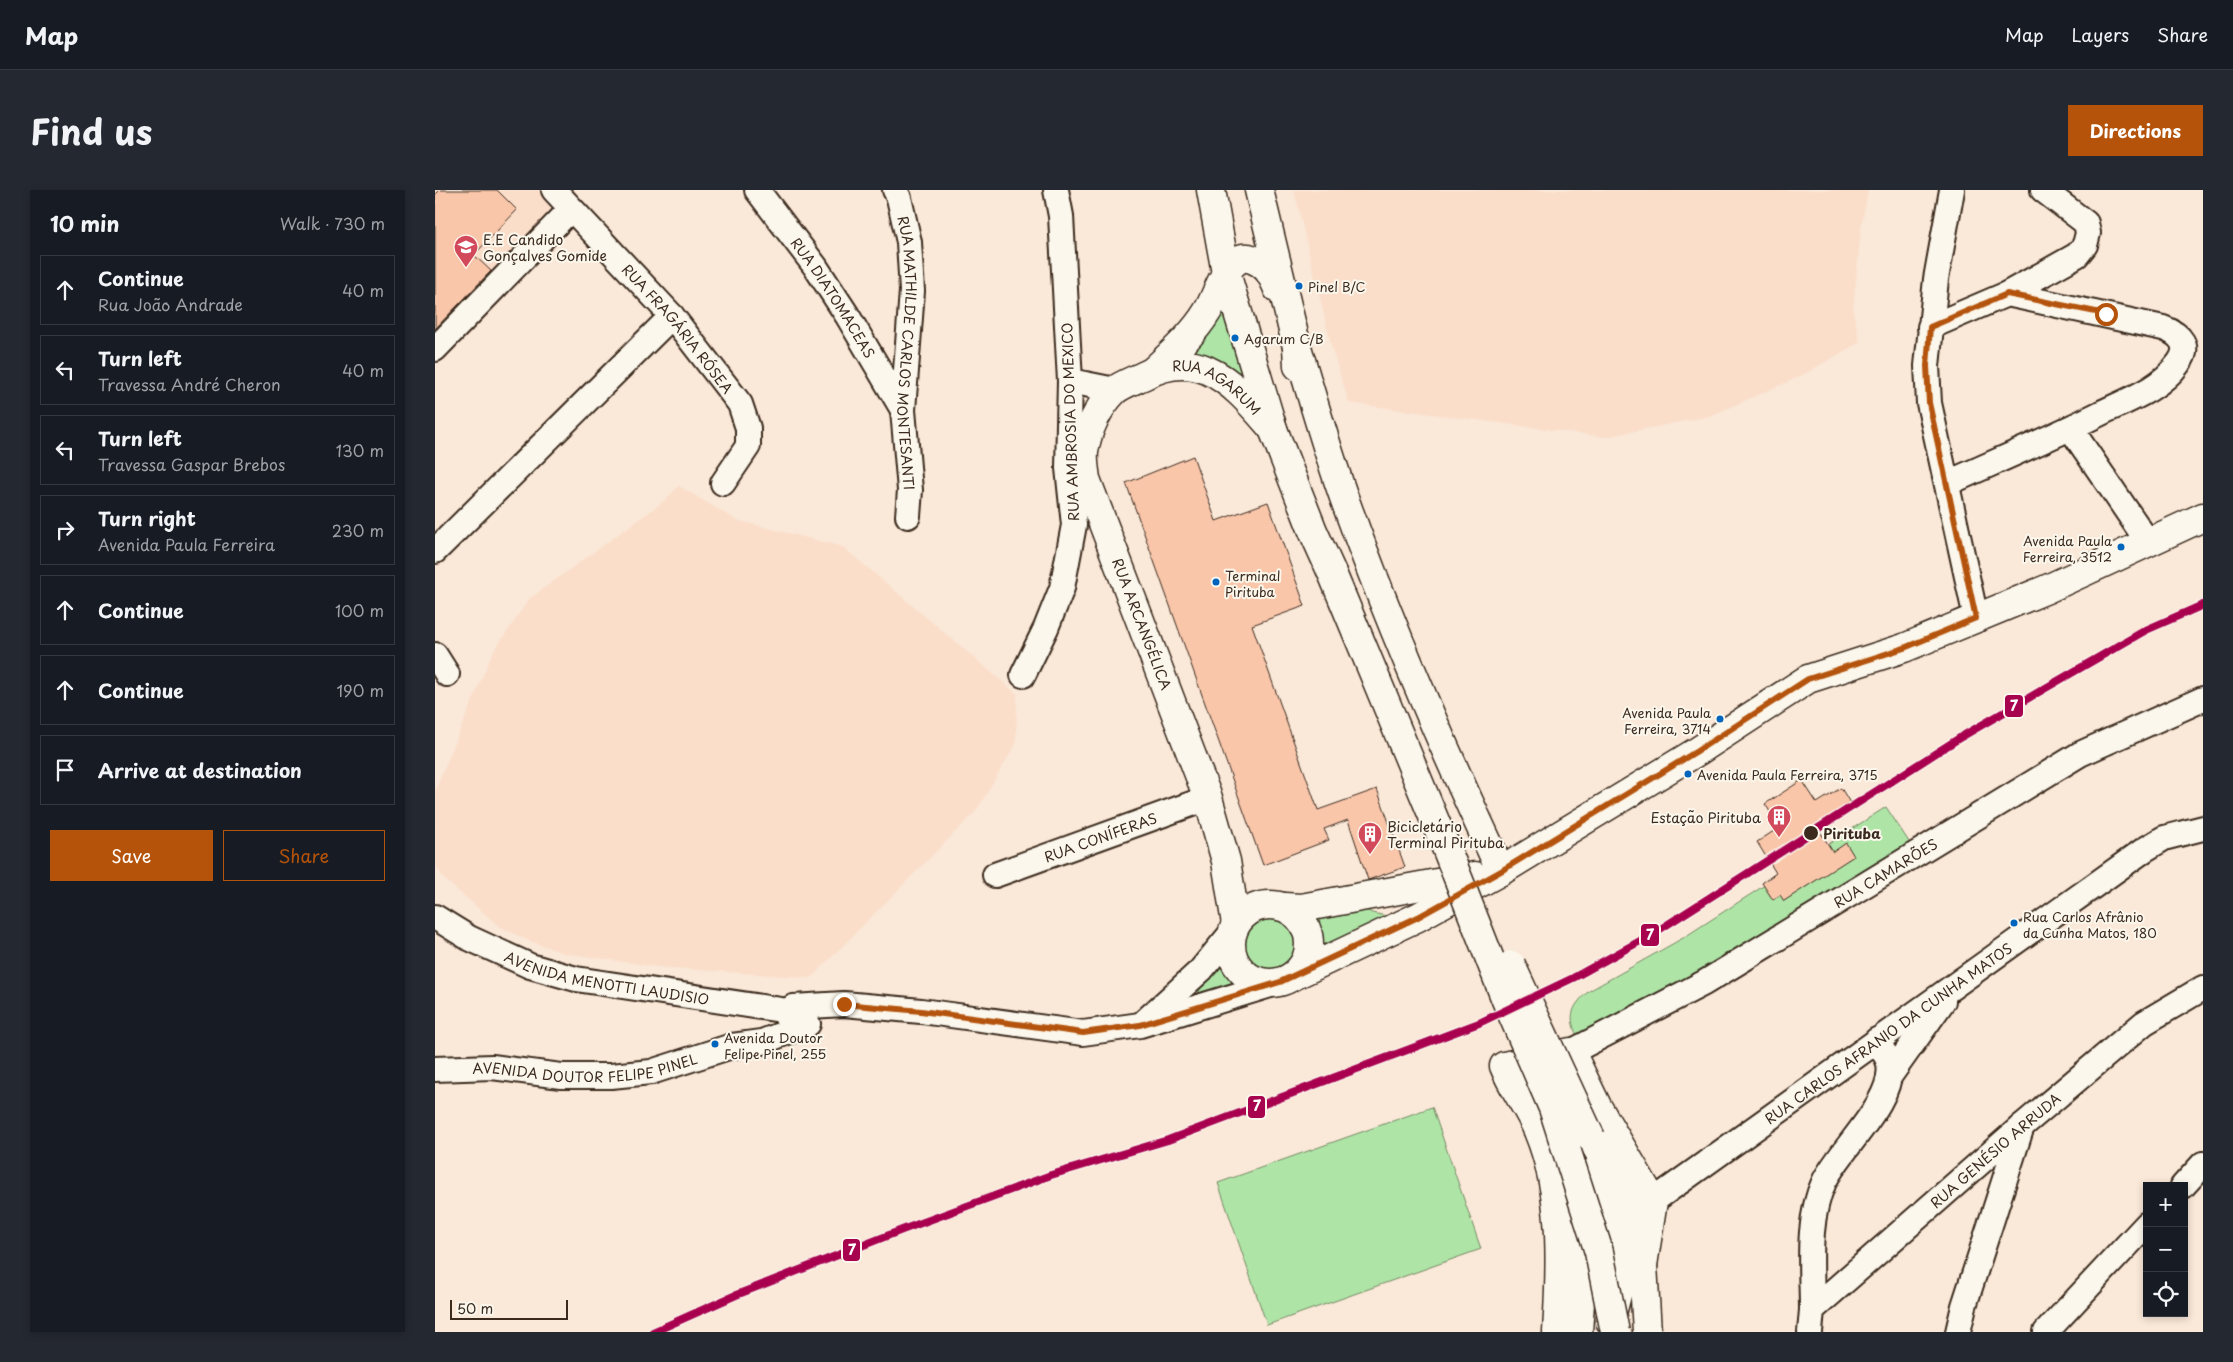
<!DOCTYPE html>
<html lang="en">
<head>
<meta charset="utf-8">
<style>
	:root { --surface:#171b24; --page:#242831; --text:#f1f3f6; --muted:#9ea1a6; --line:#363941; --accent:#b45309 }
	body { margin:0; font-family:"Playpen Sans",sans-serif; background:var(--page); color:var(--text) }
	.controls { position:absolute; right:15px; bottom:15px; display:grid; overflow:hidden; border-radius:0px; box-shadow:0 2px 8px #0003 }
	.controls button { width:45px; height:45px; display:grid; place-items:center; padding:0; border:0; border-bottom:1px solid var(--line); background:var(--surface); color:var(--text); font:25px sans-serif }
	.scale { position:absolute; left:15px; bottom:12px; width:118px; box-sizing:border-box; padding-left:5px; border:2px solid #3b2a1e; border-top:0; font-size:14px; line-height:18px; white-space:nowrap; color:#3b2a1e; -webkit-text-stroke:4px #fbf7ec; paint-order:stroke }
	.stop { position:absolute; width:15px; height:15px; margin:-11px; border:4px solid #b45309; border-radius:50%; background:#fff }
	.stop.end { background:#b45309; border-color:#fff; box-shadow:0 1px 5px #0008 }
	.list { margin:0; padding:0; list-style:none }
	h2 { display:flex; justify-content:space-between; align-items:center; height:65px; margin:0; padding:0 20px; font-size:21px }
	h2 small { font-size:16px; font-weight:400; color:var(--muted) }
	.list li { display:grid; grid-template-columns:32px 1fr auto; gap:15px; align-items:center; box-sizing:border-box; height:70px; margin:0 10px 10px; padding:0 10px; border:1px solid var(--line); border-radius:0px }
	.list b { display:block; font-size:19px; white-space:nowrap }
	.list p { margin:0; font-size:16px; white-space:nowrap; color:var(--muted) }
	.list em { font-size:16px; font-style:normal; color:var(--muted) }
	.actions { display:flex; gap:10px; padding:15px 20px }
	.actions a { flex:1; padding:11px 0; border:1px solid var(--accent); border-radius:0px; text-align:center; font-size:18px; color:var(--accent) }
	.actions .main { background:var(--accent); color:#fff }
	.icon { flex:none; width:28px; height:28px; fill:none; stroke:currentColor; stroke-width:2; stroke-linecap:round; stroke-linejoin:round }
	.map { position:relative; flex:none; width:1768px; height:1142px; overflow:hidden; border-radius:0px }
	header { display:flex; align-items:center; gap:30px; box-sizing:border-box; height:70px; padding:0 25px; background:var(--surface); border-bottom:1px solid var(--line) }
	header strong { font-size:24px }
	nav { display:flex; gap:28px; margin-inline-start:auto; font-size:18px }
	.intro { display:flex; align-items:center; justify-content:space-between; box-sizing:border-box; height:120px; padding:0 30px }
	h1 { margin:0; font-size:35px }
	.button { padding:12px 22px; border-radius:0px; background:var(--accent); color:#fff; font-size:18px; font-weight:700 }
	main { display:flex; gap:30px; padding:0 30px }
	aside { flex:1; background:var(--surface); border-radius:0px; box-shadow:0 2px 8px #0003 }
	.map>svg:first-child { display:block }
	.built { fill:#fadeca }
	.green { fill:#aee5a7; stroke:#748862 }
	.building { fill:#f9c6aa; stroke:#3b2a1e }
	.lines { fill:none; stroke-linecap:round; stroke-linejoin:round }
	.minor-casing { stroke:#3b2a1e; stroke-width:28 }
	.major-casing { stroke:#3b2a1e; stroke-width:31 }
	.minor { stroke:#fbf7ec; stroke-width:24 }
	.major { stroke:#fbf7ec; stroke-width:28 }
	.major-bridge-casing { stroke:#3b2a1e; stroke-width:31; stroke-linecap:butt }
	.major-bridge { stroke:#fbf7ec; stroke-width:28 }
	.rail-1-casing { stroke:#fbf7ec; stroke-width:11 }
	.rail-1 { stroke:#a8034f; stroke-width:8 }
	.route { stroke:#b45309; stroke-width:6 }
	.bus-dot { fill:#0065bd; stroke:#fbf7ec; stroke-width:2 }
	.stop-dot { fill:#3b2a1e; stroke:#fbf7ec; stroke-width:2 }
	.labels { text-anchor:middle; dominant-baseline:central; stroke-width:4; stroke-linejoin:round; paint-order:stroke }
	.bus-label { font-size:13px; fill:#3b2a1e; stroke:#fbf7ec; text-anchor:start }
	.poi-label { font-size:14px; fill:#3b2a1e; stroke:#fbf7ec; text-anchor:start }
	.street-label { font-size:14px; fill:#3b2a1e; stroke:#fbf7ec }
	.stop-label { font-size:14px; font-weight:bold; fill:#3b2a1e; stroke:#fbf7ec; text-anchor:start }
	.line-badge { stroke:#fbf7ec; stroke-width:2 }
	.badge-label { font-size:14px; text-anchor:middle; font-weight:bold; fill:#fff }
</style>
</head>
<body>
<header>
<strong>Map</strong>
<nav><a>Map</a><a>Layers</a><a>Share</a></nav>
</header>
<div class="intro"><h1>Find us</h1><a class="button">Directions</a></div>
<main>
<aside>
<h2>10 min<small>Walk · 730 m</small></h2>
<ul class="list">
<li><svg class="icon" aria-label="ahead" viewBox="0 0 24 24"><path d="M12 20V5M6 11l6-6 6 6"/></svg><div><b>Continue</b><p>Rua João Andrade</p></div><em>40 m</em></li>
<li><svg class="icon" aria-label="left" viewBox="0 0 24 24"><path d="M17 20v-9H6M10 6l-5 5 5 5"/></svg><div><b>Turn left</b><p>Travessa André Cheron</p></div><em>40 m</em></li>
<li><svg class="icon" aria-label="left" viewBox="0 0 24 24"><path d="M17 20v-9H6M10 6l-5 5 5 5"/></svg><div><b>Turn left</b><p>Travessa Gaspar Brebos</p></div><em>130 m</em></li>
<li><svg class="icon" aria-label="right" viewBox="0 0 24 24"><path d="M7 20v-9h11M14 6l5 5-5 5"/></svg><div><b>Turn right</b><p>Avenida Paula Ferreira</p></div><em>230 m</em></li>
<li><svg class="icon" aria-label="ahead" viewBox="0 0 24 24"><path d="M12 20V5M6 11l6-6 6 6"/></svg><div><b>Continue</b></div><em>100 m</em></li>
<li><svg class="icon" aria-label="ahead" viewBox="0 0 24 24"><path d="M12 20V5M6 11l6-6 6 6"/></svg><div><b>Continue</b></div><em>190 m</em></li>
<li><svg class="icon" aria-label="arrive" viewBox="0 0 24 24"><path d="M6 21V4h12l-3 4 3 4H6"/></svg><div><b>Arrive at destination</b></div></li>
</ul>
<div class="actions"><a class="main">Save</a><a>Share</a></div>
</aside>
<div class="map">
<svg width="1768" height="1142" viewBox="0 0 1768 1142">
	<rect width="100%" height="100%" fill="#fae8d8"/>
	<filter id="ink" filterUnits="userSpaceOnUse"><feTurbulence type="fractalNoise" baseFrequency=".02" numOctaves="2"/><feDisplacementMap in="SourceGraphic" scale="10" xChannelSelector="R" yChannelSelector="G"/><feConvolveMatrix kernelMatrix="1 2 1 2 8 2 1 2 1" color-interpolation-filters="sRGB"/></filter>
	<g filter="url(#ink)">
		<!-- built -->
		<path class="built" d="M 0,0 L 108,0 L 122,16 L 0,142 Z
			M 859,0 L 1433,0 L 1426,38 L 1418,121 L 1425,152 L 1366,186 L 1275,226 L 1170,247 L 914,213 L 898,162 Z
			M 244,296 L 301,330 L 408,357 L 582,504 L 581,554 L 541,621 L 376,788 L 224,777 L 128,763 L 90,749 L 64,736 L 9,689 L 0,674 L 0,601 L 57,464 L 94,409 L 228,312 Z"/>
		<!-- green -->
		<path class="green" d="M 786,108 L 826,216 L 747,162 Z
			M 1451,617 L 1478,658 L 1146,855 C 1134,830 1132,820 1154,801 L 1248,748 Z
			M 923,716 L 937,723 L 957,727 L 873,771 C 880,753 874,738 869,720 Z
			M804 753a30 30 0 1 1 60 0a30 30 0 1 1-60 0Z
			M 792,751 C 795,772 802,790 825,795 L 762,805 Z
			M 997,917 L 1046,1059 L 832,1135 L 783,993 Z"/>
		<!-- building -->
		<path class="building" d="M 5,0 L 62,0 L 82,20 L 39,65 L 56,81 L 0,139 L 0,5 Z
			M 758,266 L 781,331 L 833,312 L 870,416 L 817,435 L 883,620 L 942,599 L 970,677 L 933,690 L 913,630 L 889,639 L 894,650 L 828,675 L 691,293 Z
			M 1367,590 L 1382,613 L 1406,598 L 1415,613 L 1381,635 L 1398,662 L 1411,653 L 1419,666 L 1349,711 L 1345,705 L 1338,710 L 1327,693 L 1341,683 L 1322,652 L 1345,637 L 1330,614 Z"/>
		<g class="lines">
			<defs>
				<g id="minor">
					<path id="s1" d="M 119,0 L 237,126 L 305,214 L 313,238 L 313,256 L 288,293"/>
					<path id="s2" d="M 322,0 L 380,76 L 412,125 L 468,220"/>
					<path id="s3" d="M 460,0 L 464,8 L 474,52 L 477,101 L 468,220 L 475,300 L 473,326"/>
					<path d="M 1517,0 L 1501,89 L 1492,176 L 1494,213 L 1541,428"/>
					<path d="M 1495,137 L 1572,104 L 1642,65 L 1650,55 L 1653,43 L 1651,33 L 1608,0"/>
					<path d="M 0,159 L 136,19"/>
					<path d="M 635,191 L 680,200"/>
					<path d="M 1636,239 L 1713,352"/>
					<path d="M 1513,293 C 1564,270 1616,248 1666,223 C 1693,210 1725,199 1743,174 C 1757,156 1745,144 1728,138 L 1572,104"/>
					<path d="M 0,361 L 237,126"/>
					<path d="M 0,465 L 12,484"/>
					<path d="M 588,485 L 611,438 L 627,398 L 639,335 L 633,278 L 635,191 L 626,26 L 621,0"/>
					<path id="s4" d="M 560,685 L 773,608"/>
					<path id="s5" d="M 0,727 L 34,748 L 95,776 L 141,789 L 353,821"/>
					<path d="M 710,831 L 766,780 L 799,740"/>
					<path d="M 361,838 L 352,828 L 353,821 L 358,817 L 409,814 L 486,821 L 648,843 L 705,835 L 845,792"/>
					<path id="s6" d="M 1136,862 L 1269,793 L 1645,564 L 1768,509"/>
					<path id="s7" d="M 0,879 L 57,877 L 126,886 L 176,886 L 216,882 L 297,856 L 327,852 L 373,834"/>
					<path d="M 1454,887 L 1508,811"/>
					<path d="M 1748,996 L 1768,974"/>
					<path id="s8" d="M 1218,1011 L 1709,660 L 1729,648 L 1768,638"/>
					<path d="M 1377,1120 C 1377,1079 1371,1031 1389,992 C 1404,960 1461,910 1454,874 C 1453,867 1446,858 1442,850"/>
					<path id="s9" d="M 1375,1142 L 1377,1120 L 1587,936 L 1709,833 L 1768,798"/>
					<path d="M 1523,1142 L 1529,1116 L 1587,936"/>
					<path d="M 1611,1142 L 1712,1034"/>
				</g>
				<g id="major">
					<path d="M 776,0 L 791,83 L 838,239 L 878,341 L 897,383"/>
					<path d="M 824,0 L 862,157 L 863,176"/>
					<path d="M 862,157 C 878,210 893,264 912,316 C 957,440 1010,562 1066,681"/>
					<path d="M 718,181 C 737,163 758,145 772,122 C 783,106 792,60 817,69 C 832,74 837,85 843,99"/>
					<circle cx="835" cy="754" r="39"/>
					<path d="M 849,717 L 866,718 L 1040,686"/>
					<path id="s10" d="M 801,734 L 791,671 L 773,608 L 651,289 C 650,281 648,271 649,262 C 652,241 663,217 679,201 C 687,194 700,190 710,185 C 729,175 751,171 772,180 C 799,192 819,217 838,239"/>
					<path d="M 856,787 L 983,727 L 1066,681 L 1263,561 L 1373,489 L 1469,458 L 1612,399 L 1768,327"/>
					<path d="M 1156,948 L 1185,997 L 1194,1020 L 1208,1075 L 1212,1142"/>
					<path d="M 1163,978 L 1186,1075 L 1184,1097 L 1175,1131"/>
					<path d="M 1142,1006 L 1146,1097 L 1143,1142"/>
					<path d="M 1122,1142 C 1126,1076 1129,1003 1103,941 C 1094,918 1078,899 1069,876 L 1136,862 L 1162,916 L 1218,1011 L 1208,1075"/>
				</g>
			</defs>
			<!-- minor casing -->
			<use href="#minor" class="minor-casing"/>
			<!-- major casing -->
			<use href="#major" class="major-casing"/>
			<!-- minor -->
			<use href="#minor" class="minor"/>
			<!-- major -->
			<use href="#major" class="major"/>
			<defs>
				<path id="major-bridge" d="M 897,383 L 1012,660 L 1071,810 L 1118,918 L 1164,1062 L 1180,1142
					M 1076,775 L 1156,948"/>
			</defs>
			<!-- major-bridge casing -->
			<use href="#major-bridge" class="major-bridge-casing"/>
			<!-- major-bridge -->
			<use href="#major-bridge" class="major-bridge"/>
			<defs>
				<path id="rail-1" d="M 218,1142 L 301,1105 L 467,1040 L 616,985 L 733,950 L 1044,833 L 1138,788 L 1216,745 L 1526,547 L 1711,440 L 1768,415"/>
			</defs>
			<!-- rail-1 casing -->
			<use href="#rail-1" class="rail-1-casing"/>
			<!-- rail-1 -->
			<use href="#rail-1" class="rail-1"/>
		</g>
	</g>
	<g class="lines" filter="url(#ink)">
		<!-- route -->
		<path class="route" d="M 409,814 L 486,821 L 648,843 L 705,835 L 845,792 L 983,727 L 1066,681 L 1262,561 L 1373,489 L 1469,458 L 1541,428 L 1494,213 L 1492,176 L 1495,137 L 1572,104 L 1671,124"/>
	</g>
	<!-- icons -->
	<defs>
		<symbol id="school-pin" viewBox="-11 -11 22 30"><path d="M0 17L-7.5 6A9.5 9.5 0 1 1 7.5 6Z" fill="#d1495b" stroke="#fbf7ec"/><path d="M0-5L7-2L0 1L-7-2ZM-4 1L0 2.5L4 1V4Q0 6-4 4Z" fill="#fff"/></symbol>
		<symbol id="building-pin" viewBox="-11 -11 22 30"><path d="M0 17L-7.5 6A9.5 9.5 0 1 1 7.5 6Z" fill="#d1495b" stroke="#fbf7ec"/><path d="M-4-6H4V6H1V3H-1V6H-4ZM-2.5-4.3h1.7v1.8h-1.7ZM.8-4.3h1.7v1.8H.8ZM-2.5-1h1.7V.8h-1.7ZM.8-1h1.7V.8H.8Z" fill="#fff"/></symbol>
	</defs>
	<g fill-rule="evenodd">
		<use href="#school-pin" x="17" y="43" width="28" height="38"/>
		<use href="#building-pin" x="1330" y="613" width="28" height="38"/>
		<use href="#building-pin" x="921" y="630" width="28" height="38"/>
	</g>
	<!-- markers -->
	<g class="bus-dot">
		<circle cx="864" cy="96" r="4.5"/>
		<circle cx="800" cy="148" r="4.5"/>
		<circle cx="1686" cy="357" r="4.5"/>
		<circle cx="781" cy="392" r="4.5"/>
		<circle cx="1285" cy="529" r="4.5"/>
		<circle cx="1253" cy="584" r="4.5"/>
		<circle cx="1579" cy="733" r="4.5"/>
		<circle cx="280" cy="854" r="4.5"/>
	</g>
	<circle class="stop-dot" cx="1376" cy="643" r="8"/>
	<g class="labels">
		<!-- bus labels -->
		<g class="bus-label">
			<text x="873" y="96">Pinel B/C</text>
			<text x="809" y="148">Agarum C/B</text>
			<text x="1677" y="350" text-anchor="end">Avenida Paula<tspan x="1677" dy="16">Ferreira, 3512</tspan></text>
			<text x="790" y="385">Terminal<tspan x="790" dy="16">Pirituba</tspan></text>
			<text x="1276" y="522" text-anchor="end">Avenida Paula<tspan x="1276" dy="16">Ferreira, 3714</tspan></text>
			<text x="1262" y="584">Avenida Paula Ferreira, 3715</text>
			<text x="1588" y="726">Rua Carlos Afrânio<tspan x="1588" dy="16">da Cunha Matos, 180</tspan></text>
			<text x="289" y="847">Avenida Doutor<tspan x="289" dy="16">Felipe Pinel, 255</tspan></text>
		</g>
		<!-- poi labels -->
		<g class="poi-label">
			<text x="48" y="49">E.E Candido<tspan x="48" dy="16">Gonçalves Gomide</tspan></text>
			<text x="1326" y="627" text-anchor="end">Estação Pirituba</text>
			<text x="952" y="636">Bicicletário<tspan x="952" dy="16">Terminal Pirituba</tspan></text>
		</g>
		<!-- street labels -->
		<g class="street-label">
			<text stroke="none"><textPath href="#s2" startOffset="132">RUA DIATOMACEAS</textPath></text>
			<text stroke="none"><textPath href="#s1" startOffset="186">RUA FRAGÁRIA RÓSEA</textPath></text>
			<text stroke="none"><textPath href="#s3" startOffset="165">RUA MATHILDE CARLOS MONTESANTI</textPath></text>
			<text stroke="none"><textPath href="#s10" startOffset="682">RUA AGARUM</textPath></text>
			<text transform="translate(635 232) rotate(-92)">RUA AMBROSIA DO MEXICO</text>
			<text transform="translate(707 434) rotate(69)">RUA ARCANGÉLICA</text>
			<text stroke="none"><textPath href="#s4" startOffset="112">RUA CONÍFERAS</textPath></text>
			<text stroke="none"><textPath href="#s6" startOffset="362">RUA CAMARÕES</textPath></text>
			<text stroke="none"><textPath href="#s5" startOffset="185">AVENIDA MENOTTI LAUDISIO</textPath></text>
			<text stroke="none"><textPath href="#s8" startOffset="289">RUA CARLOS AFRANIO DA CUNHA MATOS</textPath></text>
			<text stroke="none"><textPath href="#s7" startOffset="151">AVENIDA DOUTOR FELIPE PINEL</textPath></text>
			<text stroke="none"><textPath href="#s9" startOffset="265">RUA GENÉSIO ARRUDA</textPath></text>
		</g>
		<!-- stop labels -->
		<g class="stop-label">
			<text x="1388" y="643">Pirituba</text>
		</g>
	</g>
	<g class="line-badge">
		<rect x="1569" y="504" width="20" height="24" rx="5" fill="#a8034f"/>
		<rect x="1205" y="733" width="20" height="24" rx="5" fill="#a8034f"/>
		<rect x="812" y="905" width="19" height="24" rx="5" fill="#a8034f"/>
		<rect x="407" y="1048" width="19" height="24" rx="5" fill="#a8034f"/>
	</g>
	<g class="badge-label">
		<text x="1579" y="521">7</text>
		<text x="1215" y="750">7</text>
		<text x="822" y="921">7</text>
		<text x="417" y="1065">7</text>
	</g>
</svg>
<div class="controls">
<button>+</button>
<button>−</button>
<button><svg class="icon" aria-label="locate" viewBox="0 0 24 24"><circle cx="12" cy="12" r="6"/><path d="M12 2v4M12 18v4M2 12h4M18 12h4"/></svg></button>
</div>
<div class="scale">50 m</div>
<div class="stop" style="left:1671px;top:124px"></div>
<div class="stop end" style="left:409px;top:814px"></div>
</div>
</main>
</body>
</html>
